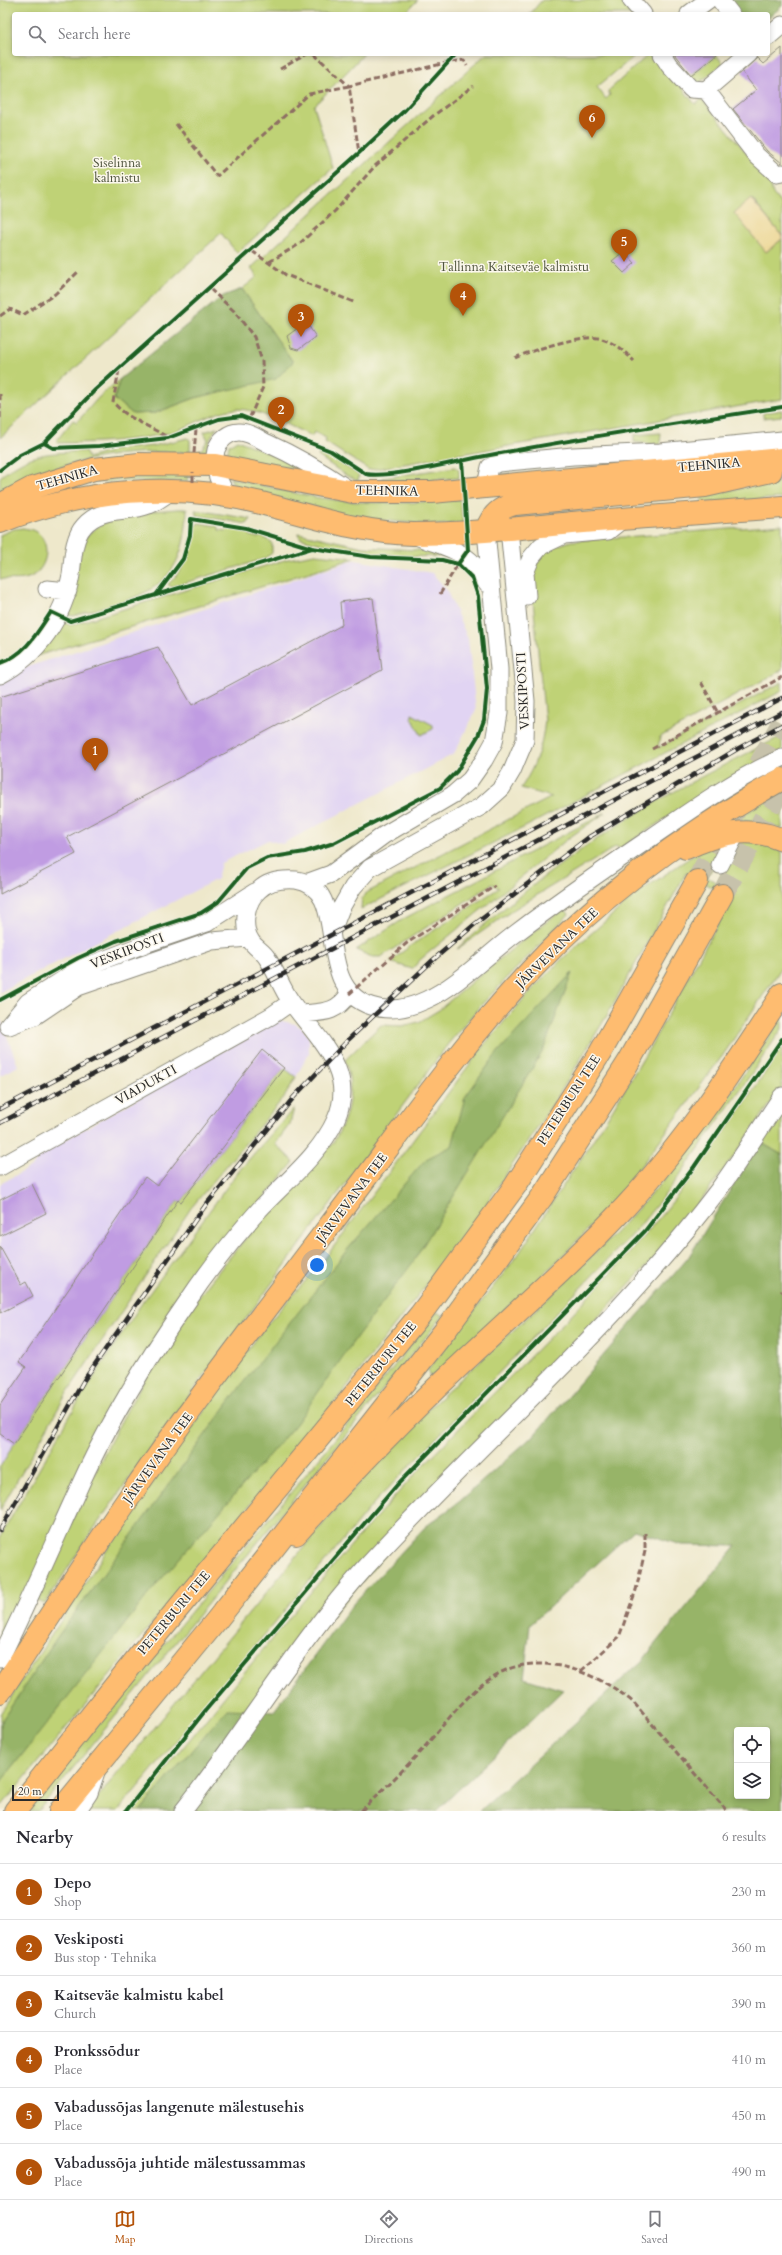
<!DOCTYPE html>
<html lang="en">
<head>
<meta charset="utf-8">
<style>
	:root { --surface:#fff; --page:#f7f7f7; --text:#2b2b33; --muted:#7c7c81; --line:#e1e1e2; --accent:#b45309 }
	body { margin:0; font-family:Cardo,serif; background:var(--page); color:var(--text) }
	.controls { position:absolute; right:12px; bottom:12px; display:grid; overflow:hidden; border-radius:4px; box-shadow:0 2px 6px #0003 }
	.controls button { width:36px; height:36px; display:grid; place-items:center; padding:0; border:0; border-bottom:1px solid var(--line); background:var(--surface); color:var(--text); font:20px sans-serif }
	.scale { position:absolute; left:12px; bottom:10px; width:47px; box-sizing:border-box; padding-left:4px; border:2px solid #2b2b2b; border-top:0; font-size:11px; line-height:14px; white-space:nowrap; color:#2b2b2b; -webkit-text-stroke:3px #fbf7ec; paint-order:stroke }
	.you { position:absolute; left:317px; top:1265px; width:14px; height:14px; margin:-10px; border:3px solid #fff; border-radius:50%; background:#1a73e8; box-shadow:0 0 0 6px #1a73e833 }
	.badge { display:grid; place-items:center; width:26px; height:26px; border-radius:50%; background:var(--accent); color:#fff; font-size:13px; font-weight:700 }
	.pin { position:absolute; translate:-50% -33px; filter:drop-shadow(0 1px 2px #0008) }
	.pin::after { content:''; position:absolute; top:21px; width:14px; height:12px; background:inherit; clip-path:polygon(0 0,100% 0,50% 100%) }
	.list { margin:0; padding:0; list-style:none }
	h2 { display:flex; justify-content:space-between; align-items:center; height:52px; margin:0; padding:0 16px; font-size:17px }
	h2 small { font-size:13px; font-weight:400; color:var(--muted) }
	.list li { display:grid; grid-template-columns:26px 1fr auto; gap:12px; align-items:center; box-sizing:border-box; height:56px; padding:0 16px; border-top:1px solid var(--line) }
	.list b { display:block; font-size:15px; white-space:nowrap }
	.list p { margin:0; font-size:13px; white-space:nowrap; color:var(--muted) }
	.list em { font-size:13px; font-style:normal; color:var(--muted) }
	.icon { flex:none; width:22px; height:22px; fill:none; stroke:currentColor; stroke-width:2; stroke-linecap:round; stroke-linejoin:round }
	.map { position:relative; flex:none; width:782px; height:1811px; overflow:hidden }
	.search { position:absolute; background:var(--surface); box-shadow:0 2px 6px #0003; left:12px; right:12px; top:12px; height:44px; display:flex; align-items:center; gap:10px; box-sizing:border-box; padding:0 14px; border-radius:4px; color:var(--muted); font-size:15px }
	.sheet { height:388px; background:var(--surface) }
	nav { display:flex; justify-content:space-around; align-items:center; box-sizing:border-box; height:56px; border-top:1px solid var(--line); background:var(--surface); font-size:11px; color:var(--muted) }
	nav a { display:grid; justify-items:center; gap:2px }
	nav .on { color:var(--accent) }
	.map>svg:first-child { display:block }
	.built { fill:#e1d4f3 }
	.green { fill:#bfd276; stroke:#757e50 }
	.forest { fill:#97b467; stroke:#617049; fill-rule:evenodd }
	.sand { fill:#eeda9e; stroke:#8c8264 }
	.building { fill:#c09ce2 }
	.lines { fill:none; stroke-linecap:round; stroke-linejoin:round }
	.highway-tunnel { stroke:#c7c2ab; stroke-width:22; stroke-dasharray:22 11; stroke-linecap:butt }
	.minor-casing { stroke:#8c8a7b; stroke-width:19 }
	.major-casing { stroke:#8c8a7b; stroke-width:24 }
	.highway-casing { stroke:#8c8a7b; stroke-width:24 }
	.minor { stroke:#fff; stroke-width:17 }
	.major { stroke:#febc70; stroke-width:22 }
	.highway { stroke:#febc70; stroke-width:22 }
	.rail-casing { stroke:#2b2b2b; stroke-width:4.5 }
	.rail { stroke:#fbf7ec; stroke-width:3; stroke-dasharray:9; stroke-linecap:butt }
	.quiet { stroke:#8d6e63; stroke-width:3; stroke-dasharray:6 3; stroke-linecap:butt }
	.cycleway-casing { stroke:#fbf7ec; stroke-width:6 }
	.cycleway { stroke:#1b5e20; stroke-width:4 }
	.labels { text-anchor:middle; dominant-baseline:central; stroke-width:3; stroke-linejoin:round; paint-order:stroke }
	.park-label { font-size:13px; fill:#50553e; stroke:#fbf7ec }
	.street-label { font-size:13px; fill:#2b2b2b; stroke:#fbf7ec }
</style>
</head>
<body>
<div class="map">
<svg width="782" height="1811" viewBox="0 0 782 1811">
	<rect width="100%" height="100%" fill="#fbf7ec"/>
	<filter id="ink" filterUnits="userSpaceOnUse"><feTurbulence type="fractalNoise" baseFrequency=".025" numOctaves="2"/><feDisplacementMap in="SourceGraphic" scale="8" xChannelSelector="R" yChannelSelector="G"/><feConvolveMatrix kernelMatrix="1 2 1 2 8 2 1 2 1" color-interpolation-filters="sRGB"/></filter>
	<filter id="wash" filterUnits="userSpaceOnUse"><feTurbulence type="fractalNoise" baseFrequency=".012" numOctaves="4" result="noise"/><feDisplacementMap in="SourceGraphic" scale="16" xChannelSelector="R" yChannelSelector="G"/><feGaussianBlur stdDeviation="0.9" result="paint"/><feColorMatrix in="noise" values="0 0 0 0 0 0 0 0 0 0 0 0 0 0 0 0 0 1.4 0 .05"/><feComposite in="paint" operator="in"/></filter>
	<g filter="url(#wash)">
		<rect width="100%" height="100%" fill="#eee8cb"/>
		<!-- built -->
		<path class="built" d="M 354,560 L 432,573 L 446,589 L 468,639 L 476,710 L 454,754 L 282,844 L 268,840 L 221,863 L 217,879 L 0,992 L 0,676 Z
			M 0,1017 L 18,1066 L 0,1076 Z
			M 282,1021 L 295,1024 L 303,1029 L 309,1038 L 309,1053 L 296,1077 L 284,1068 L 181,1202 L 178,1200 L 0,1467 L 0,1184 L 31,1167 L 47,1150 L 272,1023 Z"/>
		<!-- green -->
		<path class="green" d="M 0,0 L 418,0 L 404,14 L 14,14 L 14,54 L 364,54 L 314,106 L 333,168 L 237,253 L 221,233 L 0,438 Z
			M 542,0 L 620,0 L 631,14 L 530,14 Z
			M 486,54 L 637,54 L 597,87 L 606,99 L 610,95 L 608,91 L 649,54 L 655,54 L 695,104 L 702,99 L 769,180 L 773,194 L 782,205 L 782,236 L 752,199 L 766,252 L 782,239 L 782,399 L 369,470 L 325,442 L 326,438 L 314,432 L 312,436 C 291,427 259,409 237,409 C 214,410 192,427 169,433 C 133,441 94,443 57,443 L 57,440 L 73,420 L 77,422 L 98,398 L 120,379 L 114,399 L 133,414 L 155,413 L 195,398 L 227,389 L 293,362 L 242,289 L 257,277 L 251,268 Z
			M 716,55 L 723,63 L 697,85 L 690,76 Z
			M 782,410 L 782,416 L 763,418 L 763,413 Z
			M 217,428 L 211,437 L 207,450 L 199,454 L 200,449 L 201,450 L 208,440 L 204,432 Z
			M 661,433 L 660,445 L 634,442 L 634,435 Z
			M 188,438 L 190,440 L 190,453 C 141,449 86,456 41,474 C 27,480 13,488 0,495 L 0,477 C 32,451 46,454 85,451 L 88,458 L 114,450 L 153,446 Z
			M 237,440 L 306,468 L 313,473 L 227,456 L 229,445 Z
			M 321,450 L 356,473 L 359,476 L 358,481 L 347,476 L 318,456 Z
			M 455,467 L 459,470 L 459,478 L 383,483 L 383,478 Z
			M 144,474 L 188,474 L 187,481 L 97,482 L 102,479 Z
			M 230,478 C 260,484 290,493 320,498 C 367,505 414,504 460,499 L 463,523 L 434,525 L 358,518 L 235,487 Z
			M 782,481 L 782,498 L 702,503 L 702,495 Z
			M 177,509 L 187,509 C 185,594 140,596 73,616 L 65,614 L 83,541 C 103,512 145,512 177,509 Z
			M 195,510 L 251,519 L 247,524 L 196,515 Z
			M 199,523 L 217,526 L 219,530 L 226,531 L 229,528 L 247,532 L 251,536 L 258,538 L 262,536 L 272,543 L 272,553 L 264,559 L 171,587 L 168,584 C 185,570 191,547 194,526 Z
			M 782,525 L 782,670 L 660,737 L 658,748 L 782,682 L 782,691 L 531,824 L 361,909 L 362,898 L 366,893 L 552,797 L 521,788 C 535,767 542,747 545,721 L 531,581 L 533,570 L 547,549 L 571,541 Z
			M 23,528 C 27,529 33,529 37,532 C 53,545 46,572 28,578 C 19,581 9,579 0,579 L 0,535 L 14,529 Z
			M 298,533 L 363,547 L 434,551 L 449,557 C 432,555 416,558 399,556 C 366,553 332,548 300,538 Z
			M 315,554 L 355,558 L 33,657 L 61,621 L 71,625 L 288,559 Z
			M 412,714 L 433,725 L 433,729 L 421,735 L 412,718 Z
			M 782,736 L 782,751 L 691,802 L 619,849 L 617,846 L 516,908 L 457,949 C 516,895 587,842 656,802 C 697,778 740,757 782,736 Z
			M 782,789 L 782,829 L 766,824 L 739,820 L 738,818 Z
			M 605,813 L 570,837 L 421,959 L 412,969 L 390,962 L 410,946 L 499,888 L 492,884 L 381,957 L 372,957 L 356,950 L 405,918 Z
			M 739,840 L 771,845 L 782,852 L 782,967 L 723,1055 L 612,1205 L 551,1267 L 434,1375 L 429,1376 L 428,1370 L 518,1255 L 608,1117 L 650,1047 L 731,900 L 732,898 L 686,873 L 606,1017 L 558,1096 L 469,1230 L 346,1388 L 0,1808 L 0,1714 L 133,1510 L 264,1328 L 323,1261 L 484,1045 L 529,993 L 561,960 L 635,895 L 701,850 L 728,841 L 707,877 L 717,883 Z
			M 564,908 L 569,914 L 482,1004 L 448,1044 L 150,1449 L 84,1543 L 45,1604 L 36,1600 C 82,1497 128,1394 195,1302 C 237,1245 284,1194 333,1143 C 349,1116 355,1090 345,1060 L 381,1025 L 402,1026 L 419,1022 L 439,1010 L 482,973 Z
			M 782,1017 L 782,1029 L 745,1083 L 675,1182 L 638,1228 L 374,1503 L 118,1811 L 88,1811 L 117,1773 L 338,1506 C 370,1471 401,1435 436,1402 C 510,1332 588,1266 656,1189 C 703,1136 743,1076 782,1017 Z
			M 782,1047 L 782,1087 L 737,1152 L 673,1238 L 529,1390 L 250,1710 L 178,1768 L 140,1811 L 131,1811 C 219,1705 304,1595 397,1494 C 479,1404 569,1323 648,1231 C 698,1174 740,1110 782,1047 Z
			M 284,1068 L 296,1077 L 285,1096 L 191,1208 L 67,1393 L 0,1510 L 0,1467 L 14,1444 L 178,1200 L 181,1202 Z
			M 294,1108 L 290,1124 L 275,1144 L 294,1162 L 181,1298 L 0,1645 L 0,1539 L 8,1523 L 81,1397 L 140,1306 L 237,1173 Z
			M 782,1109 L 782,1155 L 760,1142 Z
			M 437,1312 L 443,1316 L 38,1811 L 26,1811 C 162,1643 304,1482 437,1312 Z"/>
		<!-- forest -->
		<path class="forest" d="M 726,0 L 782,0 L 782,6 L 768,18 L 768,14 L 735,14 Z
			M 242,289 L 293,362 L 276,379 L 195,398 L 155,413 L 133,414 L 114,399 L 120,379 L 223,296 Z
			M 572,973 L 543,1051 L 413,1262 L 358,1335 L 296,1424 L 151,1591 L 0,1783 L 0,1723 L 58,1636 L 243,1383 L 347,1250 L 426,1159 L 452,1146 L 465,1097 L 498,1052 Z
			M 760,1142 L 782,1155 L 782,1811 L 480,1811 L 642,1661 L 736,1546 L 681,1545 L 634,1530 L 530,1625 L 524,1678 L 563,1690 L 436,1811 L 140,1811 L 227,1709 L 274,1711 L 352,1605 L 425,1527 L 459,1502 L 535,1434 L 688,1258 ZM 737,1730 L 767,1730 L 767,1796 L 737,1796 Z"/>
		<!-- sand -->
		<path class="sand" d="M 751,199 L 782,236 L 782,239 L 766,252 L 734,213 Z"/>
		<g id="blocks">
			<!-- building -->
			<path class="building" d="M 782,48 L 782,163 L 767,151 L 733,109 L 756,90 L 742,72 L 757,58 L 763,64 Z
				M 674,54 L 717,54 L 691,75 Z
				M 624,251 L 635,263 L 624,273 L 612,261 Z
				M 306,322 L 316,337 L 298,350 L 291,348 L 287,336 Z
				M 373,598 L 382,670 L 67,837 L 76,854 L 0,894 L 0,697 L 158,647 L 192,705 L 342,625 L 340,602 Z
				M 262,1050 L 284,1068 L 181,1202 L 178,1200 L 14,1444 L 0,1434 L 0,1405 L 26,1367 L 19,1362 L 145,1177 L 157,1186 Z
				M 32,1184 L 46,1213 L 0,1236 L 0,1200 Z
				M 0,1247 L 21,1285 L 26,1282 L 33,1296 L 0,1313 Z"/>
		</g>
	</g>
	<g filter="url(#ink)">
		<use href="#blocks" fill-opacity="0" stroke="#8c8a7b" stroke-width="1"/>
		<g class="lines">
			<!-- highway-tunnel -->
			<path class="highway-tunnel" d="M 697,881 L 782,723
				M 722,895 L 782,786"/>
			<defs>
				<path id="minor" d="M 631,0 L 643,14
					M 720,0 L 731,14
					M 689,14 L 708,0
					M 768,37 L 782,25
					M 662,54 L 669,65 L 691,89 L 706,90
					M 748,54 L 706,90 L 756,155 L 777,174 L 782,173
					M 482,486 L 487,481 L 490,467 L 498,463 L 573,456 L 660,452 L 782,440
					M 228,496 C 218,482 212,467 216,450 C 219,440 229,432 239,432 C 249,432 259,439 267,443 C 298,457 320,470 348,489
					M 416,536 C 451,550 469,549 487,584
					M 47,589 L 68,591
					M 527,596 L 525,573 L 531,558 L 541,546 L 564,535 L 608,531 L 623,519
					M 0,675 C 38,655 64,617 71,575 C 73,559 73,538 84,526 C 101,506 127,514 149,505 C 157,502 165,495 172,491
					M 720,865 L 737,832
					M 309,882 L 331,874 L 384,835 L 454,794 L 470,780 L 484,760 L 494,742 L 499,713 L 499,669 L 486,531
					M 332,931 L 341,908 L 353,887 L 370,868 L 482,806 L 502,788 L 512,771 L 525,740 L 526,701 L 509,529
					M 302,1014 C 323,1012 337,1013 349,994
					M 8,1026 L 28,1002 L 80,969 L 145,944 L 207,923 L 255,892
					M 9,1026 L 35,1016 L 78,987 L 212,941 L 248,938
					M 0,1167 L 271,1016 L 291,1002
					M 0,1659 C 31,1597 58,1532 87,1470 C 115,1412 149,1357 185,1305 C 207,1272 232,1240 259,1210 C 285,1182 320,1155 336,1119 C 358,1070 314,1036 290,1000 C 281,987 276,971 267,958 C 263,951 255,948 251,941 C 241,926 246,901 259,890 C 269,880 283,879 296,880 C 353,888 310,986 371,1006 C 389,1012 409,1008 426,1000 C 457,986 487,955 515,934 C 560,900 606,868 652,837 C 693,809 736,778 782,758
					M 77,1811 L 89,1793 L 96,1772
					M 183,1811 C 246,1731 298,1642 366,1567 C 482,1440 615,1327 719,1189 C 741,1159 761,1127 782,1096"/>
				<path id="major" d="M 0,505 L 32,488 L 94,469 L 139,464 L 215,465 L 353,492 L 432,492 L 782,459
					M 0,522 C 84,489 174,481 261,503 C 311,516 361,533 413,534 C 466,534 519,528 572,523 C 642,517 712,512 782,507
					M 486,531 C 491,516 500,507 515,504 L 705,486 L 771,471
					M 686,848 C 717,834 749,825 782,840
					M 296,1534 C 347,1478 399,1423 454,1371 C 512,1316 572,1264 626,1206 C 685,1142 735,1067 782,994
					M 0,1692 C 42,1628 84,1563 128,1499 C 192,1405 262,1315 331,1224 C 397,1138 460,1045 535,966 C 605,891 694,829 782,779"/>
				<path id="highway" d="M 15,1811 L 138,1657 L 420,1315 L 515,1186 L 600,1053 L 697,881
					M 60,1811 L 216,1621 L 447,1328 L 542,1197 L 628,1063 L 722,895"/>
			</defs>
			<!-- minor casing -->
			<use href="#minor" class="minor-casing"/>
			<!-- major casing -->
			<use href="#major" class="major-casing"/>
			<!-- highway casing -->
			<use href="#highway" class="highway-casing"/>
			<!-- minor -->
			<use href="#minor" class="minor"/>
			<!-- major -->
			<use href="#major" class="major"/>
			<!-- highway -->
			<use href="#highway" class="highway"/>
			<defs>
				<path id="rail" d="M 0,1109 L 782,698
					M 0,1123 L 782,712
					M 0,1530 L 84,1380 L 205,1206 L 294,1097 L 349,1039 L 433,960 L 475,924 L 589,837 L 739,748 L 782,725"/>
			</defs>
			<!-- rail casing -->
			<use href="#rail" class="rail-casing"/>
			<!-- rail -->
			<use href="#rail" class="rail"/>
			<!-- quiet -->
			<path class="quiet" d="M 314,54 L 349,86 L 450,62 L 464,60 L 467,66
				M 280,69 L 307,54
				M 176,124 L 217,176 L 309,94 L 349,86 L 359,153
				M 252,251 L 286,275 L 356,303
				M 269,262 L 298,245 L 335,211 L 375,166 L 433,116 L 473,86
				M 210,289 L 234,311 L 254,337 L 262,361 L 263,387 L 249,419
				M 0,316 L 10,309 L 23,315 L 55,294 L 79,271
				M 515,358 C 531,350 581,335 598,338 C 613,341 624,351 634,361
				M 119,370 L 113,402 C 127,419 148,425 167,437
				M 0,418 L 0,391
				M 194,453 L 196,429
				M 193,482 L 193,472
				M 440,594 L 458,564
				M 701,682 L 718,713
				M 652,749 L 782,677
				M 349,994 L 407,943 L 495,886
				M 781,1292 L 782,1291
				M 581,1671 L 619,1637 L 636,1590 L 645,1551 L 645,1532
				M 361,1811 C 379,1793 399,1775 417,1755 C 442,1729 464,1694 496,1675 C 540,1649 599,1673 634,1703 L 727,1811"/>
			<defs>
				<path id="cycleway" d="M 44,443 L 53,448 L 99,446 L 168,438 L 219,419 L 241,416 L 331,451 L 366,474 C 389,479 458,461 485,456 C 584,437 683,422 782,407
					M 0,470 L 20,455 L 44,443 L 95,390 L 359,153 L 405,110 L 456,54
					M 458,564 L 468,550 L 462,460
					M 156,595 L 312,548
					M 0,663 C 25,655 37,633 51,612 L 70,621 L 156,595 L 183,559 L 190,535 L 191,519 L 246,528 L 312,548 L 371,557 L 442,560 L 458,564 L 472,578 L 478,596 L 487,689 L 484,720 L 478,736 L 457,771 L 440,788 L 334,843 L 305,852 L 267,858 L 247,868 L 218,902 L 201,913 L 116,941 L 78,958 L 0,1000
					M 126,1811 L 205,1711 L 397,1485 L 645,1231 L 694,1167 L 782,1039"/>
			</defs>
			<!-- cycleway casing -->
			<use href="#cycleway" class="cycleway-casing"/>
			<!-- cycleway -->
			<use href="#cycleway" class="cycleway"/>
		</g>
	</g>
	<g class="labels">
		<!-- park labels -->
		<g class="park-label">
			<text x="117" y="163">Siselinna<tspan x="117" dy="15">kalmistu</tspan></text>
			<text x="514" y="267">Tallinna Kaitseväe kalmistu</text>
		</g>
		<!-- street labels -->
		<g class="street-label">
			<text transform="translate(709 465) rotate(-5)">TEHNIKA</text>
			<text transform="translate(67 478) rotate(-16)">TEHNIKA</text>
			<text transform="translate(387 491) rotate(1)">TEHNIKA</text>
			<text transform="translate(523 691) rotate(-93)">VESKIPOSTI</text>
			<text transform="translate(557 948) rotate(-44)">JÄRVEVANA TEE</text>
			<text transform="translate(127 951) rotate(-21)">VESKIPOSTI</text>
			<text transform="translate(146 1085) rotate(-29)">VIADUKTI</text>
			<text transform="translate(569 1100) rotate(-57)">PETERBURI TEE</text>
			<text transform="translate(352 1198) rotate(-53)">JÄRVEVANA TEE</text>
			<text transform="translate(381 1364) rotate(-51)">PETERBURI TEE</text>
			<text transform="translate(158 1458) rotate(-54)">JÄRVEVANA TEE</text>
			<text transform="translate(174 1613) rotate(-50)">PETERBURI TEE</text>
		</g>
	</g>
</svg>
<div class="controls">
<button><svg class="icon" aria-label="locate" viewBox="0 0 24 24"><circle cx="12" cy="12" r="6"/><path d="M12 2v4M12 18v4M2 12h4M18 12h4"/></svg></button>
<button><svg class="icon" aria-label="layers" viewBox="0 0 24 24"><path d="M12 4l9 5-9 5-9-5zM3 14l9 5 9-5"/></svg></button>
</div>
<div class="scale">20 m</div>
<div class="you"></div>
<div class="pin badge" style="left:95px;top:771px">1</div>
<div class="pin badge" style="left:281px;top:430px">2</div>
<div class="pin badge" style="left:301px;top:337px">3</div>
<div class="pin badge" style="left:463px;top:316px">4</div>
<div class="pin badge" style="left:624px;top:262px">5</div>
<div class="pin badge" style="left:592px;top:138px">6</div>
<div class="search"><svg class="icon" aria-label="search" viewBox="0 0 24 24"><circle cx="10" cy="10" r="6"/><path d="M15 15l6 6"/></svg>Search here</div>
</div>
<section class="sheet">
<h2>Nearby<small>6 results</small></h2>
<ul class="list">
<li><span class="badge">1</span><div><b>Depo</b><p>Shop</p></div><em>230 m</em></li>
<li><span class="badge">2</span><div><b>Veskiposti</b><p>Bus stop · Tehnika</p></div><em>360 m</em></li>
<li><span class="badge">3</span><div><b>Kaitseväe kalmistu kabel</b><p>Church</p></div><em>390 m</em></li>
<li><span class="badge">4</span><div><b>Pronkssõdur</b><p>Place</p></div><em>410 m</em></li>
<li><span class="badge">5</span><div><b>Vabadussõjas langenute mälestusehis</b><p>Place</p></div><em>450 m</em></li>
<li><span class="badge">6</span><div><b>Vabadussõja juhtide mälestussammas</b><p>Place</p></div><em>490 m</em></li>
</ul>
</section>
<nav>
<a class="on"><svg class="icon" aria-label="map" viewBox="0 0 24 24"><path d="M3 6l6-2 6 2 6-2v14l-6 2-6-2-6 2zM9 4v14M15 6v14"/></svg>Map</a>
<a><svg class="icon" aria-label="directions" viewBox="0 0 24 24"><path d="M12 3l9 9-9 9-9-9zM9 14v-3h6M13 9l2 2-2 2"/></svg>Directions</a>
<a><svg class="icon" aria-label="saved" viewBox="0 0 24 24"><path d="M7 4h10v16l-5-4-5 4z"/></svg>Saved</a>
</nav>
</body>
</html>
